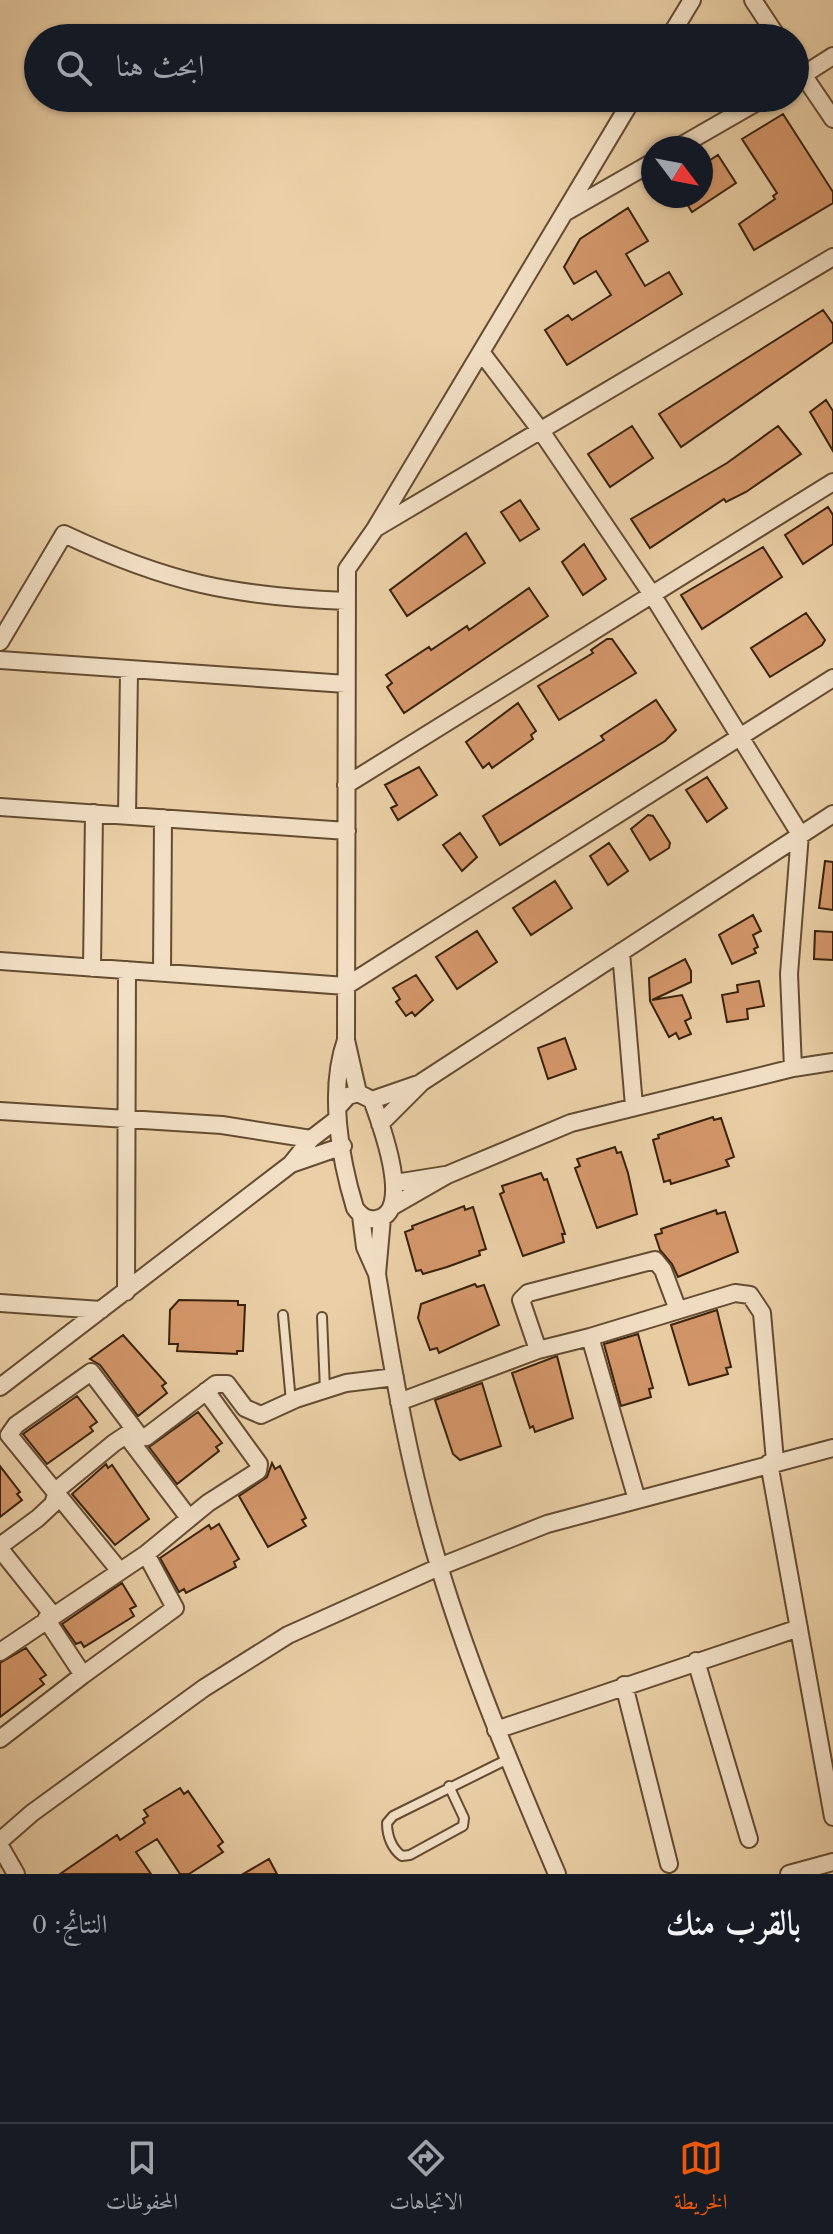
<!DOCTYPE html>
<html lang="ar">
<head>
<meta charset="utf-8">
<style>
	:root { --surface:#171b24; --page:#20242c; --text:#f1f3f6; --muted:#9ea1a6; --line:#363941; --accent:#ea580c }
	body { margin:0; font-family:"Old Standard TT",Amiri,serif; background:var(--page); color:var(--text); direction:rtl }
	.compass { position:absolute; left:641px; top:136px; width:72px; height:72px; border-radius:50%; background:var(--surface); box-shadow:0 2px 6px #0004; rotate:122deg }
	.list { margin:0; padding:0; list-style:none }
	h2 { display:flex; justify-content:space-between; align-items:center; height:104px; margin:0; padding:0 32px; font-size:34px }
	h2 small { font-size:26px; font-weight:400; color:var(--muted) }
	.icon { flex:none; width:44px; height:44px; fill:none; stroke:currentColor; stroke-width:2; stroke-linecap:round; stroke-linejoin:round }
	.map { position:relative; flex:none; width:833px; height:1874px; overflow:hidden; direction:ltr }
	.search { position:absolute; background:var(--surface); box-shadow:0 2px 6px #0004; left:24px; right:24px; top:24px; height:88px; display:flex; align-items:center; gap:20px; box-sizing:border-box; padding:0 28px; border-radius:44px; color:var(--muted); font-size:30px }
	.sheet { height:248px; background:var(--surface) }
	nav { display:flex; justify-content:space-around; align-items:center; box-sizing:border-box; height:112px; border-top:2px solid var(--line); background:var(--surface); font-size:22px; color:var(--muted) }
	nav a { display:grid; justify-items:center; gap:4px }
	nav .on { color:var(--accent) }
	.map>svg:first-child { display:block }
	.building { fill:#d4976a; stroke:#37200a; stroke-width:2 }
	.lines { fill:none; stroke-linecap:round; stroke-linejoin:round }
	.lane-casing { stroke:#644c31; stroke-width:12 }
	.street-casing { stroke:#644c31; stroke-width:20 }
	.lane { stroke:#f2e0c6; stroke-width:8 }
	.street { stroke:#f2e0c6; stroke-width:16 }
</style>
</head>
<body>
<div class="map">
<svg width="833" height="1874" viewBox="0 0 833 1874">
	<rect width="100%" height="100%" fill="#ebd0a7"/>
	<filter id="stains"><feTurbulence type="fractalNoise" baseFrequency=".0025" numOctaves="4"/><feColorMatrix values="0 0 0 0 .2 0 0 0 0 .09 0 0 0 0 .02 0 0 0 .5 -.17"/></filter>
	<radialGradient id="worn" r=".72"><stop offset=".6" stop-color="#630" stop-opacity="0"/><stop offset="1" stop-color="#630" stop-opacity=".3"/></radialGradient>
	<!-- building -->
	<path class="building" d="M 783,114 L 833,192 L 833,203 L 754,250 L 739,224 L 775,199 L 773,196 L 777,193 L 742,139 Z
		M 718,155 L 736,183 L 692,212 L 682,196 L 701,196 L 701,166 Z
		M 628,208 L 648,241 L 626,254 L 645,286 L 669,272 L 682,294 L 567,365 L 545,330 L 568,315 L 572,320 L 611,295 L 596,271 L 574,284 L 564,267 L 580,239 Z
		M 823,310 L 833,324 L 833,342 L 681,447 L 659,414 Z
		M 826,400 L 833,411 L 833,451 L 810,412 Z
		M 632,426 L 653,458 L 610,487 L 588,454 Z
		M 778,426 L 801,454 L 746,492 L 726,502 L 724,499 L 650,548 L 631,519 L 727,463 Z
		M 520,500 L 539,529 L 520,541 L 501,512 Z
		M 828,507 L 833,515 L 833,544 L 803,564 L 785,535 Z
		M 466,533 L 485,563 L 407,616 L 390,590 Z
		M 584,544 L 606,579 L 583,595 L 562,562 Z
		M 763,547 L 782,577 L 702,629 L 681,595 Z
		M 529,588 L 548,616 L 404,713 L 387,687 L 392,683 L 386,675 L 429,647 L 431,650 L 467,626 L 469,630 Z
		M 806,613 L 825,640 L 822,645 L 770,677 L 751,648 Z
		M 607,639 L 612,639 L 636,673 L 559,720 L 538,686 L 593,653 L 591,650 Z
		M 656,700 L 676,730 L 665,741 L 500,845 L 483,816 L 604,740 L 601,736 Z
		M 518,703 L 536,731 L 531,735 L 533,739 L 492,768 L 489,763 L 483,768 L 466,742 Z
		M 419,767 L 437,795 L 398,820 L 391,808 L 397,805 L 385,785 Z
		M 707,777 L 727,808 L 707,822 L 686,790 Z
		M 648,815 L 653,816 L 670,843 L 669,848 L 650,860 L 631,829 Z
		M 460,833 L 477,857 L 462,871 L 443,845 Z
		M 609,843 L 628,871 L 608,885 L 590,856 Z
		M 825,861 L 833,862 L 833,910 L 819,908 Z
		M 555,881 L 572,908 L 531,935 L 513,908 Z
		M 753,915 L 761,931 L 753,935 L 758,947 L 754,949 L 756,953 L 732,964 L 719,935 Z
		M 477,931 L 497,962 L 457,989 L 436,957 Z
		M 815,931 L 833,932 L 833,960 L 814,959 Z
		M 685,959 L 691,971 L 691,982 L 652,1000 L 682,995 L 690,1014 L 691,1018 L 685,1021 L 691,1034 L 679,1039 L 676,1033 L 669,1037 L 650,1001 L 649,978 Z
		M 416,975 L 433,1000 L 415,1016 L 412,1012 L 406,1016 L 396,1002 L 400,999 L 393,988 Z
		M 759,981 L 764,1006 L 747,1009 L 748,1019 L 727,1022 L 722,995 L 738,992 L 737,985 Z
		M 565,1038 L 576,1069 L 548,1079 L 538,1048 Z
		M 713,1117 L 714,1120 L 721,1118 L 734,1157 L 726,1160 L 729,1166 L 671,1184 L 670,1180 L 664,1182 L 653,1140 L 659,1138 L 658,1135 Z
		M 615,1147 L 617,1153 L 621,1152 L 628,1173 L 637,1214 L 597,1228 L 575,1168 L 580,1166 L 577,1159 Z
		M 541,1173 L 544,1180 L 547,1179 L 565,1234 L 562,1234 L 564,1242 L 523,1256 L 500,1194 L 504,1192 L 502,1186 Z
		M 464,1206 L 465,1210 L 473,1207 L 486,1249 L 479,1251 L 480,1255 L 447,1267 L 423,1274 L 421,1270 L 416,1271 L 405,1232 L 413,1229 L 412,1226 Z
		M 716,1210 L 717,1214 L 725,1212 L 738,1252 L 678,1277 L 672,1264 L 660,1250 L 655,1235 L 662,1233 L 661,1229 Z
		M 475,1284 L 477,1287 L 484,1285 L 499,1325 L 439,1353 L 437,1348 L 430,1350 L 418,1318 L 421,1304 Z
		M 179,1300 L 238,1301 L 238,1305 L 245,1305 L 243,1351 L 237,1351 L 237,1354 L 177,1351 L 178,1344 L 169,1344 L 170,1310 Z
		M 717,1310 L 731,1367 L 726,1368 L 728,1374 L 689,1385 L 671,1325 Z
		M 638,1334 L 653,1388 L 649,1389 L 651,1397 L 621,1406 L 604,1344 Z
		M 123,1335 L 166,1383 L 162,1386 L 167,1393 L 138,1416 L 100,1365 L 90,1359 Z
		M 557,1356 L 573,1418 L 535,1432 L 533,1426 L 530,1428 L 512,1373 Z
		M 482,1383 L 501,1446 L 460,1460 L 453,1454 L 435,1400 Z
		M 77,1396 L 97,1422 L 90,1427 L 93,1431 L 47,1464 L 23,1434 Z
		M 198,1412 L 222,1443 L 216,1447 L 219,1451 L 177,1484 L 149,1447 Z
		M 272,1463 L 275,1469 L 280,1466 L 306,1518 L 302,1520 L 306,1526 L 268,1547 L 239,1496 L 267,1477 Z
		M 106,1464 L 108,1468 L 112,1465 L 149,1519 L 115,1545 L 72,1494 Z
		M 0,1466 L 20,1492 L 17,1494 L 22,1500 L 0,1517 Z
		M 219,1524 L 239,1559 L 234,1562 L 236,1567 L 186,1593 L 184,1589 L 179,1592 L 160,1558 L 209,1525 L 211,1529 Z
		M 122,1583 L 136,1606 L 130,1609 L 134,1616 L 84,1647 L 81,1642 L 76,1644 L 62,1624 Z
		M 26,1648 L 46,1675 L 40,1679 L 44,1684 L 0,1717 L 0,1663 Z
		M 180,1788 L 184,1794 L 188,1791 L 223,1842 L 218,1846 L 223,1852 L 189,1874 L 180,1874 L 157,1839 L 136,1852 L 151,1874 L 60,1874 L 117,1835 L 120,1840 L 145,1823 L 143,1819 L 148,1816 L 144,1810 Z
		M 269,1859 L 277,1874 L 243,1874 Z"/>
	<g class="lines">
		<defs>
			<path id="lane" d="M 283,1315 L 291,1402
				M 322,1317 L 325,1390
				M 449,1786 L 464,1818 L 463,1826 L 410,1855 L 402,1856 C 392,1849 387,1836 387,1823 L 393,1816 L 508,1759"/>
			<path id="street" d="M 753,0 L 778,38
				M 669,38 L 692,0
				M 795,63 L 833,119
				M 797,79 L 833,56
				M 677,148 L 764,98
				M 564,213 L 653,162
				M 481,352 L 541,431 L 653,596 L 800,834 L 789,974 L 793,1068
				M 376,528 L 833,257
				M 0,642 L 64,534 C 168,583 232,596 346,601
				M 0,660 L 346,684
				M 346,785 L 833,482
				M 0,807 L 347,831
				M 127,816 L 129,671
				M 621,952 L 634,1106
				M 0,961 L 346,986 L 833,678
				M 92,968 L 94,813
				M 162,973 L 163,818
				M 346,1040 L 358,1093
				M 372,1100 L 421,1083
				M 339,1106 L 348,1096 L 358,1093 L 372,1100 C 380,1122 415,1214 376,1219 C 366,1220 361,1216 355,1208 C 340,1159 328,1090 346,1040 L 347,569 L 375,529 L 633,98
				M 0,1111 L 222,1125 L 311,1139
				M 380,1124 L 422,1082 L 833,814
				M 291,1164 L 343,1146
				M 395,1183 L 445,1175
				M 393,1206 L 447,1175 L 571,1123 L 793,1068 L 833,1062
				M 361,1216 L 365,1247 L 377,1274 C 393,1372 410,1471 439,1566 C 471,1672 514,1773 557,1874
				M 377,1274 L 382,1218
				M 126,1292 L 127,970
				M 0,1303 L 101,1310
				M 538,1350 L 521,1300 L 528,1293 L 655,1260 L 663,1270 L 678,1310
				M 0,1387 L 291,1164 L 311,1139 L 337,1119
				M 399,1402 L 538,1350 L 590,1337
				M 126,1435 L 189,1518
				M 769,1463 L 833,1817
				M 637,1500 L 590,1337 L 735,1293 L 750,1295 L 762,1313 L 775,1461
				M 0,1546 L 38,1518 L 53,1504 L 58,1489 L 114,1443 L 126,1435 L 146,1437 L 216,1384 L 227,1384 L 245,1408 L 261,1415 L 296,1399 L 346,1383 L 395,1377
				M 0,1549 L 52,1614
				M 119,1570 L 9,1435 L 16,1425 L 91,1372 L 141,1438
				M 46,1619 L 83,1675 L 175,1608 L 146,1554
				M 0,1652 L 146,1554 L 208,1503 L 258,1471 L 259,1464 L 206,1391
				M 696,1661 L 749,1839
				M 624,1685 L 669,1864
				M 496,1730 L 799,1628
				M 0,1739 L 83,1675
				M 0,1841 L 32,1813 L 204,1688 L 288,1635 L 439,1567 L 547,1524 L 833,1448
				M 0,1846 L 16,1874
				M 789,1874 L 833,1862"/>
		</defs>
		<!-- lane casing -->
		<use href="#lane" class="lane-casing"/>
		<!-- street casing -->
		<use href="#street" class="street-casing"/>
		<!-- lane -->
		<use href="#lane" class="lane"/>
		<!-- street -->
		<use href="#street" class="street"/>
	</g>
	<rect width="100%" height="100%" filter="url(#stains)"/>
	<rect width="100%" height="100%" fill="url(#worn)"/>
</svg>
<svg class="compass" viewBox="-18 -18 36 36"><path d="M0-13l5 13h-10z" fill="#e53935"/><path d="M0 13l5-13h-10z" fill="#9ea1a6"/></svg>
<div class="search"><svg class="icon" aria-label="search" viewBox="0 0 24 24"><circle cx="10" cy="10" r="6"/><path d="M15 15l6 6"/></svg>ابحث هنا</div>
</div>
<section class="sheet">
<h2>بالقرب منك<small>النتائج: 0</small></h2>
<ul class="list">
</ul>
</section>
<nav>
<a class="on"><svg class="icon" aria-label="map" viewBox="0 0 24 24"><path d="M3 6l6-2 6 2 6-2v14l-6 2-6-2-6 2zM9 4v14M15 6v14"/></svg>الخريطة</a>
<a><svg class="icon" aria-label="directions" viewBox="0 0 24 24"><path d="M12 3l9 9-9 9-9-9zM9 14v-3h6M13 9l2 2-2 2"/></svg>الاتجاهات</a>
<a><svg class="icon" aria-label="saved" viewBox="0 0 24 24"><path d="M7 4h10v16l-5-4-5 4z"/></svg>المحفوظات</a>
</nav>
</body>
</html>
